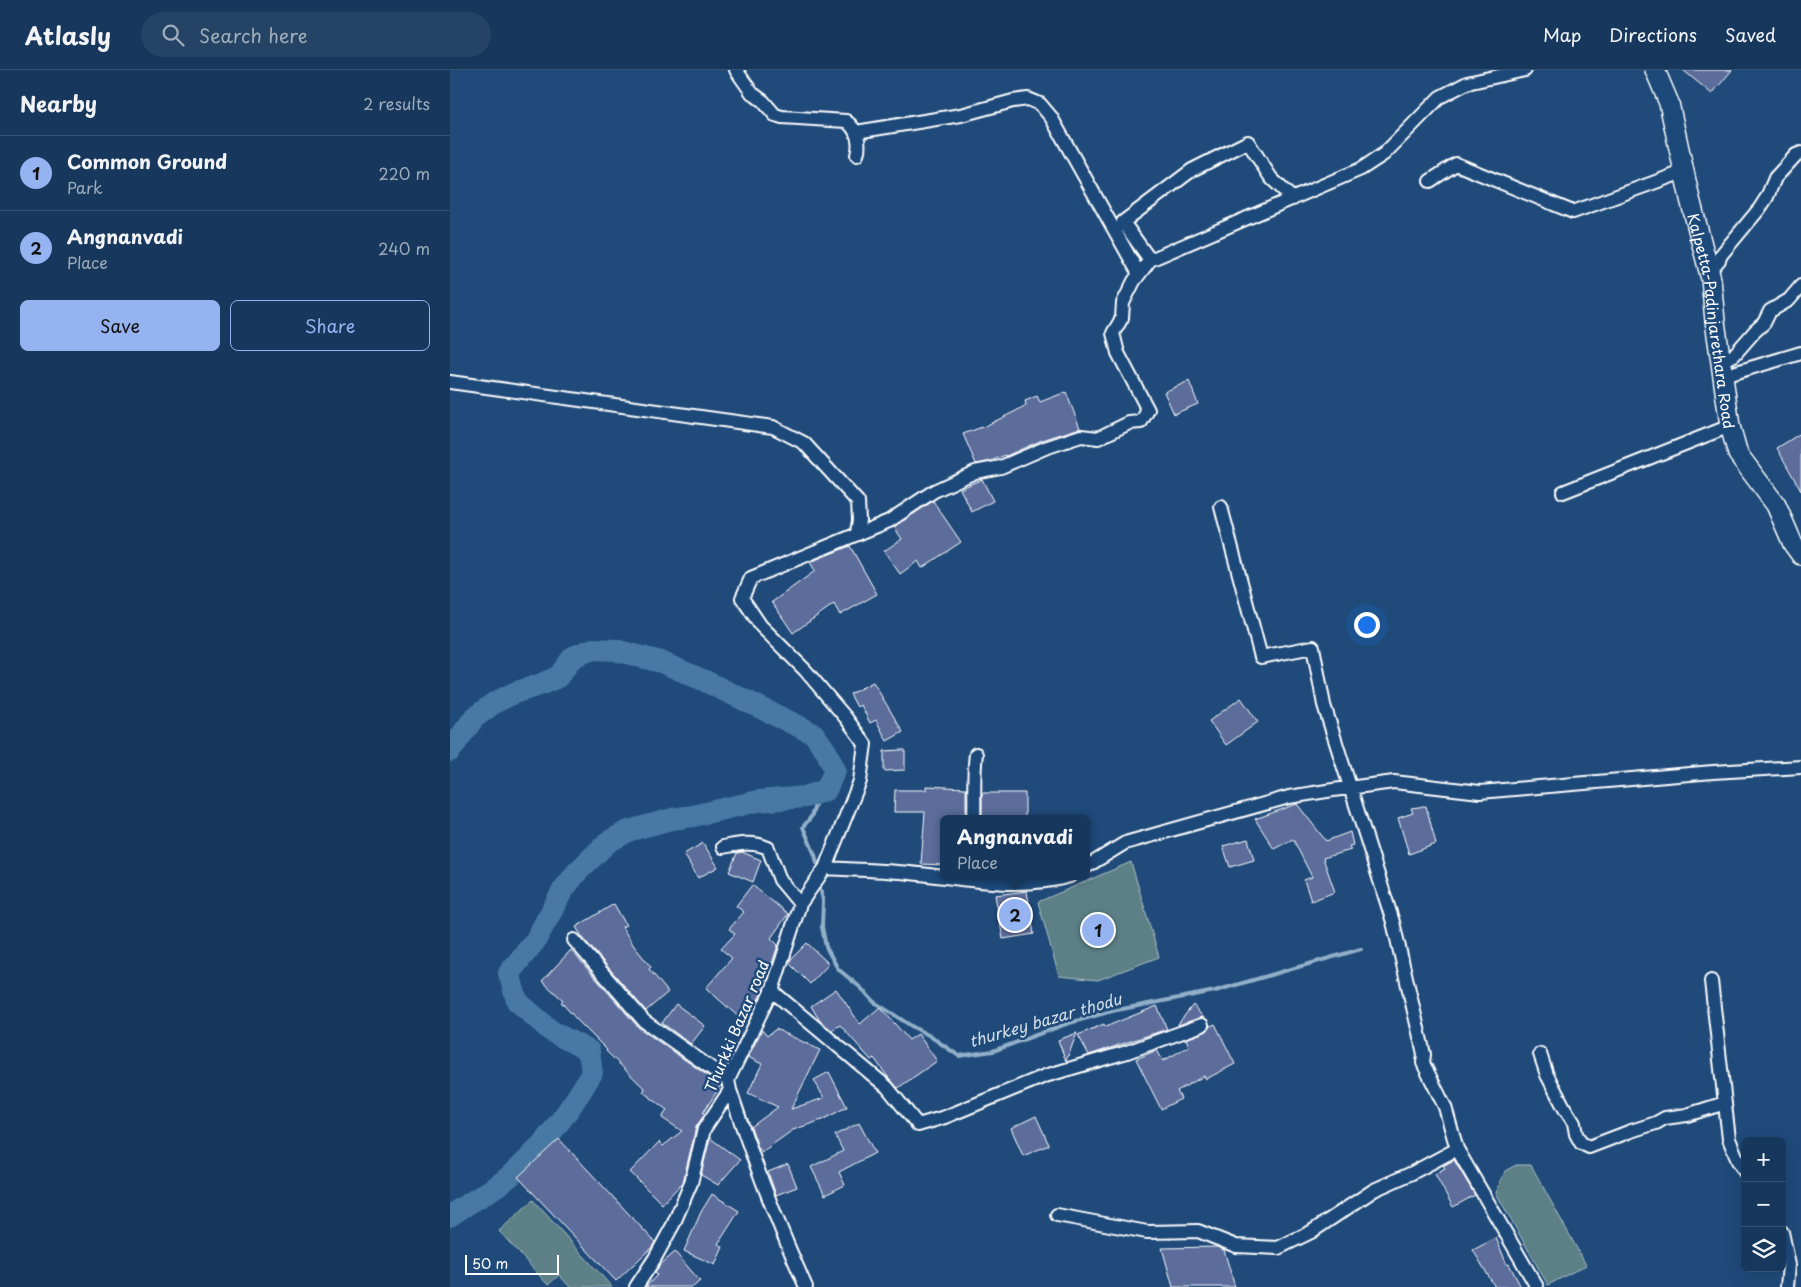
<!DOCTYPE html>
<html lang="en">
<head>
<meta charset="utf-8">
<style>
	:root { --surface:#17385c; --page:#244365; --text:#f1f3f6; --muted:#9eacbb; --line:#365272; --accent:#95b2f1 }
	body { margin:0; font-family:"Playpen Sans",sans-serif; background:var(--page); color:var(--text) }
	.controls { position:absolute; right:15px; bottom:15px; display:grid; overflow:hidden; border-radius:8px; box-shadow:0 5px 20px #0002 }
	.controls button { width:45px; height:45px; display:grid; place-items:center; padding:0; border:0; border-bottom:1px solid var(--line); background:var(--surface); color:var(--text); font:25px sans-serif }
	.scale { position:absolute; left:15px; bottom:12px; width:94px; box-sizing:border-box; padding-left:5px; border:2px solid #fff; border-top:0; font-size:14px; line-height:18px; white-space:nowrap; color:#fff; -webkit-text-stroke:4px #1f4a7a; paint-order:stroke }
	.you { position:absolute; left:916px; top:554px; width:18px; height:18px; margin:-12px; border:4px solid #fff; border-radius:50%; background:#1a73e8; box-shadow:0 0 0 8px #1a73e833 }
	.badge { display:grid; place-items:center; width:32px; height:32px; border-radius:50%; background:var(--accent); color:#111; font-size:16px; font-weight:700 }
	.pin { position:absolute; translate:-50% -50%; border:2px solid #fff; box-shadow:0 1px 5px #0006 }
	.popup { position:absolute; left:490px; top:745px; width:150px; height:65px; box-sizing:border-box; display:grid; place-content:center; border-radius:8px; background:var(--surface); filter:drop-shadow(0 1px 4px #0005); font-size:16px; white-space:nowrap; color:var(--muted) }
	.popup b { font-size:19px; color:var(--text) }
	.popup::after { content:''; position:absolute; left:50%; top:100%; margin-left:-10px; border:10px solid transparent; border-top-color:var(--surface) }
	.list { margin:0; padding:0; list-style:none }
	h2 { display:flex; justify-content:space-between; align-items:center; height:65px; margin:0; padding:0 20px; font-size:21px }
	h2 small { font-size:16px; font-weight:400; color:var(--muted) }
	.list li { display:grid; grid-template-columns:32px 1fr auto; gap:15px; align-items:center; box-sizing:border-box; height:75px; padding:0 20px; border-top:1px solid var(--line) }
	.list b { display:block; font-size:19px; white-space:nowrap }
	.list p { margin:0; font-size:16px; white-space:nowrap; color:var(--muted) }
	.list em { font-size:16px; font-style:normal; color:var(--muted) }
	.actions { display:flex; gap:10px; padding:15px 20px }
	.actions a { flex:1; padding:11px 0; border:1px solid var(--accent); border-radius:8px; text-align:center; font-size:18px; color:var(--accent) }
	.actions .main { background:var(--accent); color:#111 }
	.icon { flex:none; width:28px; height:28px; fill:none; stroke:currentColor; stroke-width:2; stroke-linecap:round; stroke-linejoin:round }
	.map { position:relative; flex:none; width:1351px; height:1217px; overflow:hidden }
	header { display:flex; align-items:center; gap:30px; box-sizing:border-box; height:70px; padding:0 25px; background:var(--surface); border-bottom:1px solid var(--line) }
	header strong { font-size:24px }
	nav { display:flex; gap:28px; margin-inline-start:auto; font-size:18px }
	.search { width:350px; height:45px; background:var(--page); display:flex; align-items:center; gap:12px; box-sizing:border-box; padding:0 18px; border-radius:28px; color:var(--muted); font-size:19px }
	main { display:flex }
	aside { flex:1; background:var(--surface) }
	.map>svg:first-child { display:block }
	.green { fill:#5c8086; stroke:#aec0c2 }
	.lines { fill:none; stroke-linecap:round; stroke-linejoin:round }
	.stream { stroke:#91afc8; stroke-width:4 }
	.river { stroke:#4779a4; stroke-width:22 }
	.building { fill:#5b6d9c; stroke:#fff }
	.street-casing { stroke:#fff; stroke-width:16 }
	.primary-casing { stroke:#fff; stroke-width:22 }
	.street { stroke:#1f4a7a; stroke-width:12 }
	.primary { stroke:#1f4a7a; stroke-width:19 }
	.labels { text-anchor:middle; dominant-baseline:central; stroke-width:5; stroke-linejoin:round; paint-order:stroke }
	.street-label { font-size:15px; fill:#fff; stroke:#1f4a7a }
	.water-label { font-size:16px; font-style:italic; fill:#d1dee8; stroke:#1f4a7a }
</style>
</head>
<body>
<header>
<strong>Atlasly</strong>
<div class="search"><svg class="icon" aria-label="search" viewBox="0 0 24 24"><circle cx="10" cy="10" r="6"/><path d="M15 15l6 6"/></svg>Search here</div>
<nav><a>Map</a><a>Directions</a><a>Saved</a></nav>
</header>
<main>
<aside>
<h2>Nearby<small>2 results</small></h2>
<ul class="list">
<li><span class="badge">1</span><div><b>Common Ground</b><p>Park</p></div><em>220 m</em></li>
<li><span class="badge">2</span><div><b>Angnanvadi</b><p>Place</p></div><em>240 m</em></li>
</ul>
<div class="actions"><a class="main">Save</a><a>Share</a></div>
</aside>
<div class="map">
<svg width="1351" height="1217" viewBox="0 0 1351 1217">
	<rect width="100%" height="100%" fill="#1f4a7a"/>
	<filter id="ink" filterUnits="userSpaceOnUse"><feTurbulence type="fractalNoise" baseFrequency=".02" numOctaves="2"/><feDisplacementMap in="SourceGraphic" scale="10" xChannelSelector="R" yChannelSelector="G"/><feConvolveMatrix kernelMatrix="1 2 1 2 8 2 1 2 1" color-interpolation-filters="sRGB"/></filter>
	<g filter="url(#ink)">
		<!-- green -->
		<path class="green" d="M 681,792 L 709,887 L 648,910 L 609,906 L 588,832 Z
			M 1066,1095 L 1081,1095 L 1136,1195 L 1098,1215 L 1046,1123 L 1055,1101 Z
			M 83,1130 L 162,1217 L 120,1217 L 109,1205 L 98,1215 L 49,1161 Z"/>
		<g class="lines">
			<!-- stream -->
			<path class="stream" d="M 367,793 L 365,785 L 353,757 L 361,747 L 369,723
				M 371,821 L 373,831 L 372,857 L 376,877 L 388,899 L 411,918 L 424,932 L 463,957 L 480,966 L 509,986 L 543,981 L 616,954 L 662,941 L 765,921 L 911,879"/>
			<!-- river -->
			<path class="river" d="M 0,681 L 24,648 L 44,633 L 64,623 L 89,615 L 108,607 L 123,587 L 143,579 L 165,580 L 211,592 L 255,611 L 346,655 L 364,664 L 376,681 L 385,700 L 376,720 L 355,727 L 308,731 L 243,746 L 222,749 L 178,761 L 158,772 L 127,802 L 113,820 L 85,871 L 59,903 L 67,931 L 101,961 L 139,981 L 142,1003 C 120,1040 94,1077 61,1105 C 43,1121 19,1132 0,1146"/>
		</g>
		<!-- building -->
		<path class="building" d="M 1233,0 L 1282,0 L 1262,24 Z
			M 739,311 L 748,334 L 724,344 L 714,322 Z
			M 616,322 L 630,358 L 592,370 L 556,386 L 555,385 L 541,391 L 526,394 L 513,364 L 535,356 L 566,341 L 576,335 L 575,331 L 587,326 L 590,332 Z
			M 1351,363 L 1351,421 L 1327,378 Z
			M 532,409 L 543,431 L 522,442 L 510,419 Z
			M 483,431 L 511,472 L 472,498 L 468,491 L 450,504 L 434,481 L 452,469 L 444,457 Z
			M 400,476 L 427,524 L 390,545 L 384,534 L 343,563 L 322,532 L 365,501 L 360,492 Z
			M 423,612 L 453,662 L 437,671 L 426,650 L 420,653 L 411,635 L 407,637 L 400,624 Z
			M 791,628 L 808,652 L 776,675 L 759,651 Z
			M 450,680 L 455,680 L 455,700 L 434,701 L 434,681 Z
			M 476,716 L 516,718 L 516,749 L 494,749 L 494,795 L 471,794 L 475,742 L 444,742 L 445,720 L 476,720 Z
			M 532,723 L 575,723 L 575,749 L 532,749 Z
			M 847,734 L 876,771 L 900,762 L 903,775 L 899,776 L 901,780 L 873,788 L 885,822 L 861,831 L 854,810 L 862,807 L 843,769 L 824,779 L 805,749 Z
			M 976,736 L 986,774 L 959,784 L 948,748 L 963,743 L 961,738 Z
			M 798,769 L 804,790 L 780,797 L 773,776 Z
			M 253,773 L 268,797 L 248,808 L 234,784 Z
			M 292,782 L 311,790 L 303,812 L 279,802 L 287,783 Z
			M 302,815 L 338,844 L 321,868 L 328,875 L 317,909 L 310,917 L 313,920 L 306,934 L 292,950 L 256,918 L 282,888 L 271,879 L 285,864 L 279,859 L 294,842 L 286,836 Z
			M 577,821 L 584,864 L 553,869 L 545,825 Z
			M 164,834 L 176,855 L 172,857 L 184,876 L 201,897 L 199,899 L 218,922 L 196,941 L 133,868 L 126,857 Z
			M 357,873 L 379,894 L 360,914 L 339,893 L 341,889 Z
			M 121,880 L 189,958 L 271,1015 L 253,1043 L 255,1044 L 246,1057 L 233,1112 L 212,1134 L 180,1102 L 209,1072 L 213,1076 L 232,1061 L 212,1048 L 217,1040 L 193,1022 L 195,1019 L 156,981 L 157,980 L 128,951 L 111,932 L 113,930 L 92,911 Z
			M 386,919 L 410,954 L 430,937 L 459,970 L 468,964 L 487,991 L 448,1018 L 438,1007 L 424,988 L 421,990 L 390,955 L 382,960 L 370,951 L 361,936 Z
			M 226,934 L 255,956 L 241,974 L 212,953 Z
			M 743,935 L 753,947 L 728,955 L 728,954 Z
			M 707,936 L 717,959 L 639,985 L 628,965 L 654,954 L 655,957 Z
			M 765,954 L 785,994 L 756,1009 L 754,1006 L 727,1021 L 731,1029 L 711,1039 L 686,989 L 707,980 L 713,991 L 739,976 L 736,969 L 755,962 L 758,960 L 760,955 L 761,956 Z
			M 326,959 L 370,980 L 341,1039 L 374,1028 L 364,1010 L 379,1002 L 397,1037 L 372,1050 L 343,1060 L 312,1082 L 308,1077 L 301,1057 L 328,1037 L 298,1023 L 312,994 L 298,987 L 312,960 L 317,966 Z
			M 627,963 L 616,991 L 608,970 Z
			M 586,1046 L 599,1075 L 573,1086 L 561,1058 Z
			M 409,1053 L 425,1083 L 389,1102 L 395,1115 L 375,1125 L 361,1097 L 393,1081 L 385,1065 Z
			M 260,1068 L 290,1090 L 268,1115 L 251,1105 Z
			M 109,1069 L 205,1172 L 202,1177 L 166,1211 L 68,1107 Z
			M 1004,1090 L 1025,1125 L 1003,1137 L 985,1104 L 995,1098 L 993,1096 Z
			M 338,1094 L 347,1117 L 326,1125 L 318,1102 Z
			M 262,1124 L 289,1141 L 268,1174 L 273,1177 L 265,1195 L 234,1181 L 251,1142 Z
			M 1046,1168 L 1057,1195 L 1059,1194 L 1071,1217 L 1045,1217 L 1023,1180 Z
			M 767,1177 L 774,1180 L 785,1217 L 723,1217 L 712,1178 Z
			M 225,1182 L 250,1211 L 243,1217 L 196,1217 L 207,1205 L 205,1203 L 210,1195 Z"/>
		<g class="lines">
			<defs>
				<path id="street" d="M 286,0 L 302,23 L 313,31 L 325,45 L 332,47 L 396,51 C 407,59 411,72 407,85
					M 406,62 L 511,45 L 563,31 L 578,29 L 590,34 L 601,47 L 689,204
					M 980,111 L 1006,94 L 1123,142 L 1233,102
					M 700,190 L 673,152 L 742,100 L 798,72 L 821,108 L 843,129
					M 1259,202 L 1269,190 L 1271,185 L 1310,138 L 1317,127 L 1325,108 L 1346,85 L 1351,83
					M 1271,292 L 1284,285 L 1305,261 L 1314,253 L 1320,241 L 1339,230 L 1351,216
					M 1273,306 L 1351,283
					M 0,312 L 323,357 L 354,373 L 408,432 L 409,450 L 407,463
					M 1113,422 L 1280,356
					M 771,437 L 811,587 L 863,577 L 874,635 L 943,852 L 974,984 L 973,993 L 995,1037 L 1007,1079 L 1087,1217
					M 524,749 C 525,727 523,705 526,684
					M 273,777 C 288,774 304,771 318,778 L 330,810 L 350,834
					M 636,797 L 675,773 L 839,727 L 883,720 L 944,712 L 1030,722 L 1263,702 L 1351,697
					M 375,798 C 403,800 432,800 460,803 C 513,808 568,821 620,806
					M 124,870 L 194,951 L 278,1010
					M 1261,911 L 1279,1069 L 1288,1091 L 1295,1102
					M 321,920 L 437,1017 L 468,1055 L 495,1047 L 595,1006 L 677,982 L 752,955
					M 1090,984 L 1097,1005 L 1115,1039 L 1124,1053 L 1126,1064 L 1131,1073 L 1139,1077 L 1181,1061 L 1206,1053 L 1215,1048 L 1237,1045 L 1275,1033
					M 280,1020 C 302,1087 327,1153 356,1217
					M 607,1145 L 697,1162 L 748,1161 L 786,1176 L 828,1178 L 861,1162 L 924,1120 L 962,1103 L 1007,1079
					M 1332,1162 L 1339,1195 L 1337,1217
					M 186,1217 L 205,1188 L 223,1155 L 241,1113 L 254,1059 L 280,1020 L 278,1010 L 323,918 L 350,834 L 375,798 L 410,711 L 415,674 L 396,648 L 355,600 L 311,556 L 292,528 L 301,508 L 439,451 L 484,421 L 525,402 L 551,397 L 595,378 L 631,366 L 648,368 L 679,353 L 691,352 L 698,340 L 668,283 L 663,263 L 672,248 L 673,233 L 684,211 L 700,190 L 911,99 L 934,84 L 990,27 L 1017,13 L 1075,0"/>
				<g id="primary">
					<path id="s1" d="M 1205,0 L 1219,33 L 1240,129 L 1261,209 L 1265,251 L 1280,356 L 1288,384 L 1326,435 L 1343,474 L 1351,485"/>
				</g>
			</defs>
			<!-- street casing -->
			<use href="#street" class="street-casing"/>
			<!-- primary casing -->
			<use href="#primary" class="primary-casing"/>
			<!-- street -->
			<use href="#street" class="street"/>
			<!-- primary -->
			<use href="#primary" class="primary"/>
		</g>
	</g>
	<g class="labels">
		<!-- street labels -->
		<g class="street-label">
			<text stroke="none"><textPath href="#s1" startOffset="258">Kalpetta-Padinjarethara Road</textPath></text>
			<text transform="translate(286 956) rotate(-67)">Thurkki Bazar road</text>
		</g>
		<!-- water labels -->
		<g class="water-label">
			<text transform="translate(595 949) rotate(-16)">thurkey bazar thodu</text>
		</g>
	</g>
</svg>
<div class="controls">
<button>+</button>
<button>−</button>
<button><svg class="icon" aria-label="layers" viewBox="0 0 24 24"><path d="M12 4l9 5-9 5-9-5zM3 14l9 5 9-5"/></svg></button>
</div>
<div class="scale">50 m</div>
<div class="you"></div>
<div class="pin badge" style="left:648px;top:860px">1</div>
<div class="pin badge" style="left:565px;top:845px">2</div>
<div class="popup"><b>Angnanvadi</b>Place</div>
</div>
</main>
</body>
</html>
